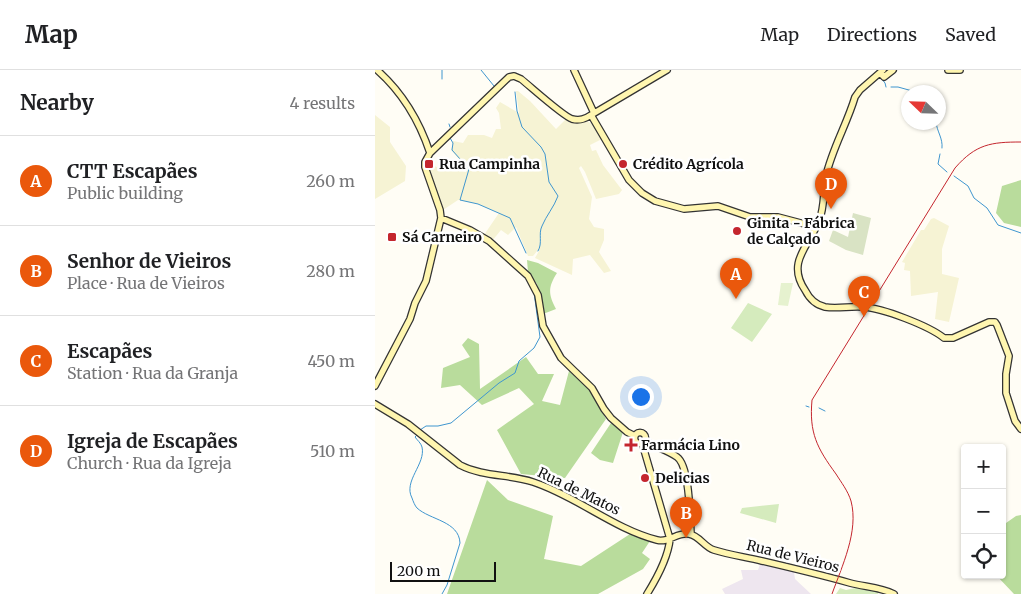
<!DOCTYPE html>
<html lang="en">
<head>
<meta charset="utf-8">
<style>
	:root { --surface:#fff; --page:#f6f6f6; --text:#202124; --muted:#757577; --line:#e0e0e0; --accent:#ea580c }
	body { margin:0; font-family:Merriweather,serif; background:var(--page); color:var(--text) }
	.controls { position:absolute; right:15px; bottom:15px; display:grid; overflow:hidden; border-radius:5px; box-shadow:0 1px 4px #0004 }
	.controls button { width:45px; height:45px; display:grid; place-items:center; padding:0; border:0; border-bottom:1px solid var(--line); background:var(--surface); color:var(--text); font:25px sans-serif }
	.compass { position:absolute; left:526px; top:15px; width:45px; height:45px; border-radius:50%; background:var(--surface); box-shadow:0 1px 4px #0004; rotate:293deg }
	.scale { position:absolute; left:15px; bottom:12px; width:106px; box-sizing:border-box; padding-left:5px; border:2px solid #111; border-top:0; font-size:14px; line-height:18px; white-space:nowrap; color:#111; -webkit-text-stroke:4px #fff; paint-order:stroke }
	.you { position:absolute; left:265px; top:326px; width:18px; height:18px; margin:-12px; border:4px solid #fff; border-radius:50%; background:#1a73e8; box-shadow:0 0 0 8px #1a73e833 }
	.badge { display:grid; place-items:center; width:32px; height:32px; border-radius:50%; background:var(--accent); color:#fff; font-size:16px; font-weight:700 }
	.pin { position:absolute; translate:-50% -41px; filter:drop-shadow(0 1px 2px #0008) }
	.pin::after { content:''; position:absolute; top:26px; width:18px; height:15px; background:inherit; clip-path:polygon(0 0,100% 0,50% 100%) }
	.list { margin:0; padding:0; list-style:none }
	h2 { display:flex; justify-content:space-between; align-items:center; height:65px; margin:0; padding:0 20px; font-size:21px }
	h2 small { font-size:16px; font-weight:400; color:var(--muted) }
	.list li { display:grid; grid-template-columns:32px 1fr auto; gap:15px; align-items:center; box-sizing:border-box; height:90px; padding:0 20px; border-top:1px solid var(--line) }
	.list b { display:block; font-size:19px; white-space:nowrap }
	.list p { margin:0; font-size:16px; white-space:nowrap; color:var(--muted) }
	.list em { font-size:16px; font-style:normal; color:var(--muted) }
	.icon { flex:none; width:28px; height:28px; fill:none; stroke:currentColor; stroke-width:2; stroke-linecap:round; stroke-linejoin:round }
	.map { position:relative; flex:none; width:646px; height:524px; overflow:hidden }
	header { display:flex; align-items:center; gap:30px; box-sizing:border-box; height:70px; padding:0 25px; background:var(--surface); border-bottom:1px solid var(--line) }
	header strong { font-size:24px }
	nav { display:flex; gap:28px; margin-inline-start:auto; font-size:18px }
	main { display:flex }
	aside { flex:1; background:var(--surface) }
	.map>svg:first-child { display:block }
	.industrial { fill:#eee6ef }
	.farmland { fill:#f6f3d4 }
	.green { fill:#d5ebbd }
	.forest { fill:#b9dc9c }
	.cemetery { fill:#d9e3c4 }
	.pitch { fill:#e6f2cf }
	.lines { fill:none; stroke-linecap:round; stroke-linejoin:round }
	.stream { stroke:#3f96cf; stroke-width:1 }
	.secondary-casing { stroke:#333; stroke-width:8 }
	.secondary { stroke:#fff6b0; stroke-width:5.5 }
	.rail { stroke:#c4262e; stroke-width:1 }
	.poi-dot { fill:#c4262e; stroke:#fff; stroke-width:2 }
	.labels { text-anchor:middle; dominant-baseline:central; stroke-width:5; stroke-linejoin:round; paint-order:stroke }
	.poi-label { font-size:14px; font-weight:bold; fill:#111; stroke:#fff; text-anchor:start }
	.street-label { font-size:14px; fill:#111; stroke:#fff }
</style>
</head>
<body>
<header>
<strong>Map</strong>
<nav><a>Map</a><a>Directions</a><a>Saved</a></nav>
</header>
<main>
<aside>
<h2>Nearby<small>4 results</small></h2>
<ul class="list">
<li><span class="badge">A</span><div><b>CTT Escapães</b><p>Public building</p></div><em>260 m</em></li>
<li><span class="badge">B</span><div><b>Senhor de Vieiros</b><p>Place · Rua de Vieiros</p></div><em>280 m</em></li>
<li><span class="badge">C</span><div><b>Escapães</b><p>Station · Rua da Granja</p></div><em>450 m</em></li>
<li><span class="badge">D</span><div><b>Igreja de Escapães</b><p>Church · Rua da Igreja</p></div><em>510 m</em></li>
</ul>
</aside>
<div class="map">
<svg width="646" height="524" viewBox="0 0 646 524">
	<rect width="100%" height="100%" fill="#fffdf5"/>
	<!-- industrial -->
	<path class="industrial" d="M 385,494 L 419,502 L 420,509 L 436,524 L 350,524 L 347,519 L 368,509 L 366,500 L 383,500 Z"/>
	<!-- farmland -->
	<path class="farmland" d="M 141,21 L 143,21 L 155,31 L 181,59 L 191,49 L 203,52 L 212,51 L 217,54 L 227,69 L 215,75 L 217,81 L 221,80 L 228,95 L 247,120 L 244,124 L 221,129 L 210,102 L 206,96 L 204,98 L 217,127 L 214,149 L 219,157 L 229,159 L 229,170 L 224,182 L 236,201 L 229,203 L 215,185 L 198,189 L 197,205 L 160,188 L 164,181 L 163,180 L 158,186 L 153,186 L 141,157 L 133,165 L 126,160 L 117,171 L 109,165 L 124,143 L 103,134 L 83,130 L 68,140 L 54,102 L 54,92 L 56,90 L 60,92 L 59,96 L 68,99 L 69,96 L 91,102 L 93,99 L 76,80 L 78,71 L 88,73 L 93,65 L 109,65 L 117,68 L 121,59 L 126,59 L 124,43 L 121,38 L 125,32 L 144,43 Z
		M 0,45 L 15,57 L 15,72 L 31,96 L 30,111 L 0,129 Z
		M 559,148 L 574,156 L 567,179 L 567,204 L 584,208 L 574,252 L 560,249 L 563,222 L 536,226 L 535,201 L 529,200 L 530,193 L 527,192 L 546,160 L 549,160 L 556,149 Z"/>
	<!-- green -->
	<path class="green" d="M 373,233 L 397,244 L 377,272 L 356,258 Z
		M 404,434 L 401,453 L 365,443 L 367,438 Z
		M 485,517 L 505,521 L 503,524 L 461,524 L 465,518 L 471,520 Z"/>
	<!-- forest -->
	<path class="forest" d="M 646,110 L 646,157 L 629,153 L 621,143 L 627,116 Z
		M 152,190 L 163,193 L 182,203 C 173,217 173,224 181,239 L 168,244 L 162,214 L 153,202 Z
		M 93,268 L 104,274 L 105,319 L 151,287 L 163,304 L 179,304 L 167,331 L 185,335 L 194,301 L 215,319 L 231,349 L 190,408 L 146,404 L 122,360 L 159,334 L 144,318 L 107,335 L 85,315 L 66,318 L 68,298 L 95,287 L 87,275 Z
		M 236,353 L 248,362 L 238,393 L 225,390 L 216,383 Z
		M 112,410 L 133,430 L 178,446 L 169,489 L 206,496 L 255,464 L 275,471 L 267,483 L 275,489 L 268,499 L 223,524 L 72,524 Z
		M 646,445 L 646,524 L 639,524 L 621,505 L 627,505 L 627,447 L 631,453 L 641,446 Z"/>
	<!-- cemetery -->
	<path class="cemetery" d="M 478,143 L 496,148 L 488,185 L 471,180 L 454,171 L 458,160 L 473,167 Z"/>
	<!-- pitch -->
	<path class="pitch" d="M 406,213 L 418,213 L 413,236 L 403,235 Z"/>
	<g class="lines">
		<!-- stream -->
		<path class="stream" d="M 67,0 L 67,9
			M 106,0 L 119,16
			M 506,8 L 510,13 L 511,17
			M 516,17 L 523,17 L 541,22
			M 140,22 L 142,41 L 147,57 L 166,77 L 170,84 L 174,112 L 183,126 C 179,137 171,146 167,156 C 163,164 168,173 163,181
			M 561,52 C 562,62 568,68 567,78
			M 74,54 L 75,57
			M 75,68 L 78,73 L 77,80 L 94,99 L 85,130 L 103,134 L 135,148 L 151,183
			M 565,84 L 563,94 L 572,102
			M 579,106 L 593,116 L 599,128 L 612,138 L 623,155 L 646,163
			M 431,336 L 434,337
			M 444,338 L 450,341
			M 45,360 L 51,356 L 63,356 L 76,353 L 124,313 L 140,303 L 144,291 L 159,278 L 165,267 L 159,222
			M 42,365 L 40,367 C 42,370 46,373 47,377 C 51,394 28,411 37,428 C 38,431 40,436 42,438 C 55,450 84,451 85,473 L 72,515 L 67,524"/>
		<defs>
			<path id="secondary" d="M 2,0 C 28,23 44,50 55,83
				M 199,0 L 219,43
				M 508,0 L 485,20 L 480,27 C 472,54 457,79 451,106 C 448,120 450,137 444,151 C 434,176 411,192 430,220 C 434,228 441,235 450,237 C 462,239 475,236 488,237 C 508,238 554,256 569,268 L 578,268 L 614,252 L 620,252 L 622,255 L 634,286 L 631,304 L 631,323 L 640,351 L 646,359
				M 573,0 L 585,0
				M 505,3 L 509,7 L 518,0
				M 216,45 L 254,110 L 267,123 L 280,131 L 309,139 L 343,136 L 375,147 L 403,147 L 441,157
				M 66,148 L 95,160 L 114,171 L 153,206 L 163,225 L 168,256 L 186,288 L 217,318 L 229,339 L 236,348 L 252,362 L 260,366
				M 0,316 L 35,249 L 40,233 L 51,211 L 66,148 L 65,140 L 50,97 L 50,92 L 55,83 L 134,7 L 139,6 L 146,9 C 156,17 188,46 197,49 C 205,51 210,49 216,45 L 292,0
				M 0,334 L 33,354 L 85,395 C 108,407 134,404 158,412 C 201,426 239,459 282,470 C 294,473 302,462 314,464 C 325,466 329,477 339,480 C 355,485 371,487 387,491 C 417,498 446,505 475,513 C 490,517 505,517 519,524
				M259.5 368a5.5 5.5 0 1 1 11 0a5.5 5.5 0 1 1-11 0Z
				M 270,371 C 280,377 292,380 302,387 C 315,396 315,449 316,464
				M 267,373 L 295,469 C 293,488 282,508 272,524"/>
		</defs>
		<!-- secondary casing -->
		<use href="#secondary" class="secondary-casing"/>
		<!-- secondary -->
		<use href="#secondary" class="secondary"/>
		<!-- rail -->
		<path class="rail" d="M 457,524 C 467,496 484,461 476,431 C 473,421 466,412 461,404 C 442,378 434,363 437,330 L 580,98 C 601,74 616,72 646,72"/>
	</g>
	<!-- markers -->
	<g class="poi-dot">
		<rect x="49" y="89" width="10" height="10" rx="2.5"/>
		<circle cx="248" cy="94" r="5"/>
		<circle cx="362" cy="161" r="5"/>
		<rect x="12" y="162" width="10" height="10" rx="2.5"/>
		<path d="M253.5 367.5h5v5h5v5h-5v5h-5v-5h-5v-5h5z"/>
		<circle cx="270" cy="408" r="5"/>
	</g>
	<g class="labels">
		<!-- poi labels -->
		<g class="poi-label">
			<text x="64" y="94">Rua Campinha</text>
			<text x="258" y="94">Crédito Agrícola</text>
			<text x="372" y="153">Ginita - Fábrica<tspan x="372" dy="16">de Calçado</tspan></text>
			<text x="27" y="167">Sá Carneiro</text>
			<text x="266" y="375">Farmácia Lino</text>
			<text x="280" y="408">Delicias</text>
		</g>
		<!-- street labels -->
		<g class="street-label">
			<text transform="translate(204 421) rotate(26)">Rua de Matos</text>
			<text transform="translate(418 486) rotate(14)">Rua de Vieiros</text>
		</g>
	</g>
</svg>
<div class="controls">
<button>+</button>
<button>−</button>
<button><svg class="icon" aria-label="locate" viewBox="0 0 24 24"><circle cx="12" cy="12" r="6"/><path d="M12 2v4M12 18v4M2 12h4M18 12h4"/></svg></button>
</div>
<svg class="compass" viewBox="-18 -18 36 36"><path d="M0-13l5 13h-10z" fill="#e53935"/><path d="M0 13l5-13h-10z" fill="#757577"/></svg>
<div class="scale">200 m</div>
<div class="you"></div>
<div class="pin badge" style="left:361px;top:229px">A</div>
<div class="pin badge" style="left:311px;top:468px">B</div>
<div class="pin badge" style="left:489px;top:247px">C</div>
<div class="pin badge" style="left:456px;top:139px">D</div>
</div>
</main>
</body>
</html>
